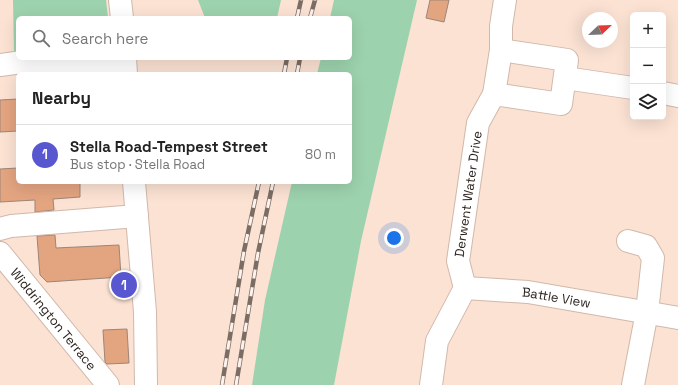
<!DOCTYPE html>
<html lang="en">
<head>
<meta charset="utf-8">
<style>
	:root { --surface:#fff; --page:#f2f2f2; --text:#222; --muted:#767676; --line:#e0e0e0; --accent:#5957cf }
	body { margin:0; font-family:"Space Grotesk",sans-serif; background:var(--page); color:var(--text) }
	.controls { position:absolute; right:12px; top:12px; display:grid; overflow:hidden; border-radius:6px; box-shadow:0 4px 16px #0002 }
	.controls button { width:36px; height:36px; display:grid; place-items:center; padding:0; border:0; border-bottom:1px solid var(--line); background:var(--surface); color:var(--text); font:20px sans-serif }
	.compass { position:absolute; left:582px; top:12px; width:36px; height:36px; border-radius:50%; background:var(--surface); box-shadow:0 4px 16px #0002; rotate:67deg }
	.you { position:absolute; left:394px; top:238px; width:14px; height:14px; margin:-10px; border:3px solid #fff; border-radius:50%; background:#1a73e8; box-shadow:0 0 0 6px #1a73e833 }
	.badge { display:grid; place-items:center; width:26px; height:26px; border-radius:50%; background:var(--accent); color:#fff; font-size:13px; font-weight:700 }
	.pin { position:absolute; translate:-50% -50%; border:2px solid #fff; box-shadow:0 1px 4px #0006 }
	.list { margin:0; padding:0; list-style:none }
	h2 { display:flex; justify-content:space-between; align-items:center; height:52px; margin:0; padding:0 16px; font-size:17px }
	h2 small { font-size:13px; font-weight:400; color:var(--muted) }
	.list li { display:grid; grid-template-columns:26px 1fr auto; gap:12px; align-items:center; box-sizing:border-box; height:60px; padding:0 16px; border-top:1px solid var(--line) }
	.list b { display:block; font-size:15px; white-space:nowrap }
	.list p { margin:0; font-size:13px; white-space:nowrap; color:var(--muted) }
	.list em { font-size:13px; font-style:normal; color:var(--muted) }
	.icon { flex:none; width:22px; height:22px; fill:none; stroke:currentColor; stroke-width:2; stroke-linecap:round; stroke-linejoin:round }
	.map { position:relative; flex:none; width:678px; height:385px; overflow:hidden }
	.search { position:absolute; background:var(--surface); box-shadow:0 4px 16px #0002; left:16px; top:16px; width:336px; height:44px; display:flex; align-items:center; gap:10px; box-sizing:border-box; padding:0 14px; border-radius:6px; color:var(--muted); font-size:15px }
	.panel { position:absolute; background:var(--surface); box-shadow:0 4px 16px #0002; left:16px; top:72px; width:336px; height:112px; border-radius:6px }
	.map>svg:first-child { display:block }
	.green { fill:#9dd2ae }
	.building { fill:#e3a480; stroke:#9d8578 }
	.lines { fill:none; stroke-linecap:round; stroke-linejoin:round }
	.minor-casing { stroke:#d1b8ab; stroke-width:24 }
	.major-casing { stroke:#d1b8ab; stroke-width:24 }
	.minor { stroke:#fff; stroke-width:22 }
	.major { stroke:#fff; stroke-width:22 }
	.rail-casing { stroke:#7c6d64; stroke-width:4.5 }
	.rail { stroke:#fdf2ed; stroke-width:3; stroke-dasharray:9; stroke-linecap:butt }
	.labels { text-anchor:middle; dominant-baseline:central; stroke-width:3.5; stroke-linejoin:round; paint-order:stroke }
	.street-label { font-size:13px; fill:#281f1a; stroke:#fdf2ed }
</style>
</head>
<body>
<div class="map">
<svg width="678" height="385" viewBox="0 0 678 385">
	<rect width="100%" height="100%" fill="#fbe2d3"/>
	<!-- green -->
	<path class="green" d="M 13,0 L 106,0 L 108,18 L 18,18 L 18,53 L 14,53 Z
		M 198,0 L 281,0 L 277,18 L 205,18 Z
		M 334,0 L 417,0 L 361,241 L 334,385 L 252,385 L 265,300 L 292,182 L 350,182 L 350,74 L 317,74 L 321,58 L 350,58 L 350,18 L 330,18 Z"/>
	<!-- building -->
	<path class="building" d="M 430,0 L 449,0 L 444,22 L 426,18 Z
		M 18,99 L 18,131 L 0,132 L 0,100 Z
		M 18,168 L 18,182 L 80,182 L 80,197 L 53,199 L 54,210 L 35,212 L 35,200 L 0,202 L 0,169 Z
		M 55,235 L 56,248 L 119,245 L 121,277 L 47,282 L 40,275 L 37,236 Z
		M 127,329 L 129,363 L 107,364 L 105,362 L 103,330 Z"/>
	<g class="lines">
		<defs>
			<g id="minor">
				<path d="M 0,65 L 22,62 L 125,68"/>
				<path d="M 565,78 L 633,88"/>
				<path d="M 663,93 L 678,96"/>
				<path d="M 494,94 L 561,104 L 567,60 L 501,50"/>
				<path d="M 0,229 L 11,226 L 137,216"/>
				<path d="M 628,241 L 646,246 L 653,258 L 647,312 L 633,385"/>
				<path id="s1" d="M 0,253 L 108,385"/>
				<path id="s2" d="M 465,288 L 528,292 L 678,318"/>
				<path id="s3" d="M 431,385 L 437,341 L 465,288 L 458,261 L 478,123 L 494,94 L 501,50 L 501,26 L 505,0"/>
			</g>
			<path id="major" d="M 120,0 L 122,18
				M 125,58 L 126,74
				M 134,182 L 145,312 L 146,385"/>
		</defs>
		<!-- minor casing -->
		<use href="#minor" class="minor-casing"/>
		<!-- major casing -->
		<use href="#major" class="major-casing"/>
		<!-- minor -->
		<use href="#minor" class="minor"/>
		<!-- major -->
		<use href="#major" class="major"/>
		<defs>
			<path id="rail" d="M 297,18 L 301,0
				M 310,18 L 315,0
				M 284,74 L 287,58
				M 297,74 L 300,58
				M 222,385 L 244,251 L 259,182
				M 236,385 L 258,253 L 273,182"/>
		</defs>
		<!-- rail casing -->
		<use href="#rail" class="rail-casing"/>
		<!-- rail -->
		<use href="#rail" class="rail"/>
	</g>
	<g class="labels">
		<!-- street labels -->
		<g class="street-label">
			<text stroke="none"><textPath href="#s3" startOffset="200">Derwent Water Drive</textPath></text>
			<text stroke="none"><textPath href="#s2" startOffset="92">Battle View</textPath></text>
			<text stroke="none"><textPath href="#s1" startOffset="85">Widdrington Terrace</textPath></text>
		</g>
	</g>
</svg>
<div class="controls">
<button>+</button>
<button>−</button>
<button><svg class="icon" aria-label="layers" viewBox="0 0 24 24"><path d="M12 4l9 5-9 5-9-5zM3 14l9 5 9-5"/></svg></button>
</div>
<svg class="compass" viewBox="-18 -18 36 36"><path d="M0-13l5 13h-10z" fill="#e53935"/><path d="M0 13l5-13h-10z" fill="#767676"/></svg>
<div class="you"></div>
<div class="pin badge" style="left:124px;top:285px">1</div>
<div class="search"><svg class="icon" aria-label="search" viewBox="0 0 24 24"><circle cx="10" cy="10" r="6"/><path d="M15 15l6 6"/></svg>Search here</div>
<section class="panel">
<h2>Nearby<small></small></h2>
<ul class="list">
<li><span class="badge">1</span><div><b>Stella Road-Tempest Street</b><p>Bus stop · Stella Road</p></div><em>80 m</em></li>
</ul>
</section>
</div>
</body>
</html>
